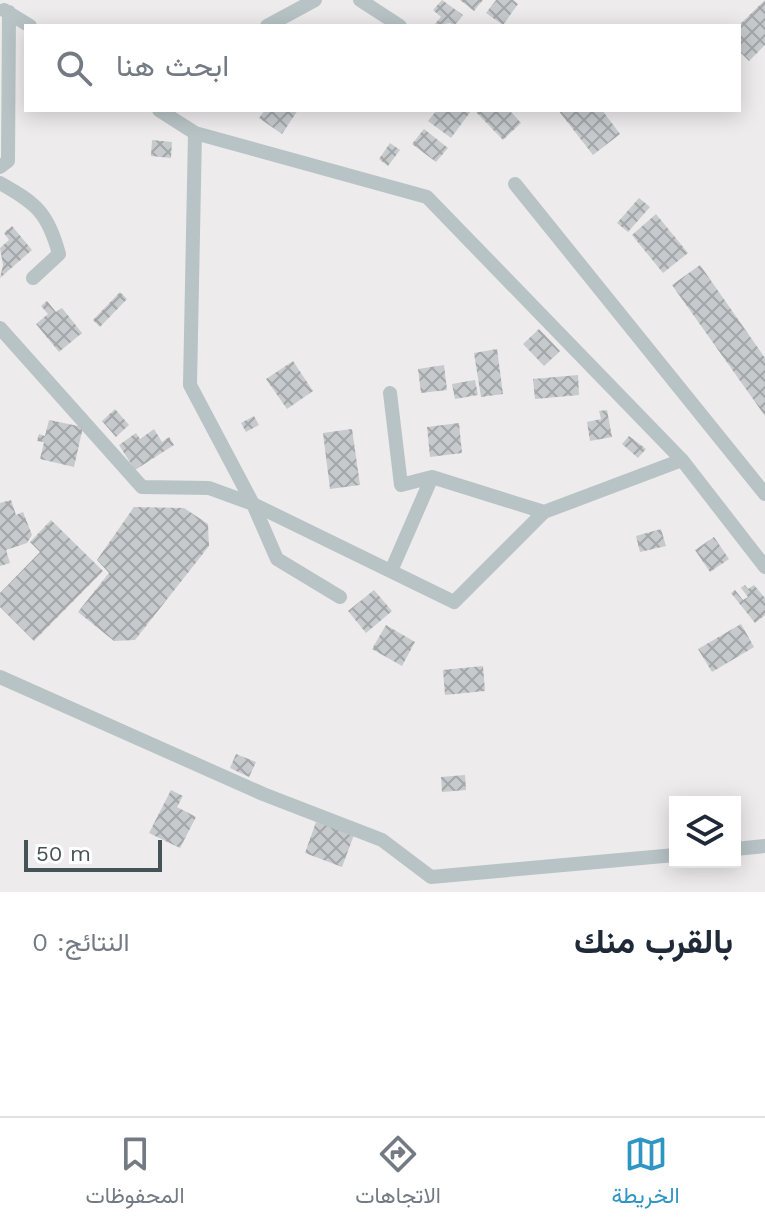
<!DOCTYPE html>
<html lang="ar">
<head>
<meta charset="utf-8">
<style>
	:root { --surface:#fff; --page:#f2f2f3; --text:#1f2937; --muted:#747a83; --line:#e0e1e3; --accent:#2f96c4 }
	body { margin:0; font-family:"Work Sans",Vazirmatn,sans-serif; background:var(--page); color:var(--text); direction:rtl }
	.controls { position:absolute; right:24px; bottom:24px; display:grid; overflow:hidden; border-radius:0px; box-shadow:0 4px 20px #0003 }
	.controls button { width:72px; height:72px; display:grid; place-items:center; padding:0; border:0; border-bottom:2px solid var(--line); background:var(--surface); color:var(--text); font:40px sans-serif }
	.scale { position:absolute; left:24px; bottom:20px; width:138px; box-sizing:border-box; padding-left:8px; border:4px solid #465356; border-top:0; font-size:22px; line-height:28px; white-space:nowrap; color:#465356; -webkit-text-stroke:6px #fff; paint-order:stroke }
	.list { margin:0; padding:0; list-style:none }
	h2 { display:flex; justify-content:space-between; align-items:center; height:104px; margin:0; padding:0 32px; font-size:34px }
	h2 small { font-size:26px; font-weight:400; color:var(--muted) }
	.icon { flex:none; width:44px; height:44px; fill:none; stroke:currentColor; stroke-width:2; stroke-linecap:round; stroke-linejoin:round }
	.map { position:relative; flex:none; width:765px; height:892px; overflow:hidden; direction:ltr }
	.search { position:absolute; background:var(--surface); box-shadow:0 4px 20px #0003; left:24px; right:24px; top:24px; height:88px; display:flex; align-items:center; gap:20px; box-sizing:border-box; padding:0 28px; border-radius:0px; color:var(--muted); font-size:30px }
	.sheet { height:224px; background:var(--surface) }
	nav { display:flex; justify-content:space-around; align-items:center; box-sizing:border-box; height:112px; border-top:2px solid var(--line); background:var(--surface); font-size:22px; color:var(--muted) }
	nav a { display:grid; justify-items:center; gap:4px }
	nav .on { color:var(--accent) }
	.map>svg:first-child { display:block }
	.building { fill:url(#building-cross-hatch) }
	.lines { fill:none; stroke-linecap:round; stroke-linejoin:round }
	.street { stroke:#b8c3c6; stroke-width:14 }
</style>
</head>
<body>
<div class="map">
<svg width="765" height="892" viewBox="0 0 765 892">
	<defs>
		<pattern id="building-cross-hatch" width="8" height="8" patternUnits="userSpaceOnUse" patternTransform="scale(2)"><rect width="8" height="8" fill="#c6cacd"/><path d="M0 0l8 8M0 8l8-8" fill="none" stroke="#a3a7a9"/></pattern>
	</defs>
	<rect width="100%" height="100%" fill="#eeebec"/>
	<!-- building -->
	<path class="building" d="M 442,0 L 463,15 L 454,26 L 450,23 L 433,26 L 441,17 L 433,10 Z
		M 460,0 L 483,0 L 474,11 Z
		M 496,0 L 513,0 L 518,4 L 503,25 L 486,13 Z
		M 765,0 L 765,45 L 749,61 L 739,51 L 739,25 Z
		M 265,110 L 298,110 L 282,134 L 259,118 Z
		M 437,110 L 469,110 L 471,111 L 451,138 L 428,121 Z
		M 474,110 L 509,110 L 521,123 L 503,140 Z
		M 558,110 L 602,110 L 620,134 L 593,155 Z
		M 424,129 L 448,148 L 436,162 L 412,144 Z
		M 152,140 L 172,142 L 171,158 L 151,156 Z
		M 390,143 L 400,150 L 388,166 L 379,159 Z
		M 639,198 L 650,207 L 628,232 L 617,223 Z
		M 656,214 L 688,253 L 663,273 L 632,235 Z
		M 12,226 L 32,250 L 0,278 L 3,265 L 0,248 L 9,240 L 4,233 Z
		M 700,265 L 765,358 L 765,416 L 672,285 Z
		M 120,292 L 127,299 L 100,327 L 93,320 Z
		M 47,301 L 56,312 L 62,308 L 82,333 L 59,352 L 36,324 L 48,314 L 41,306 Z
		M 539,329 L 560,351 L 544,366 L 523,344 Z
		M 497,349 L 503,394 L 481,397 L 474,353 Z
		M 293,361 L 313,391 L 287,409 L 266,379 Z
		M 444,365 L 447,390 L 421,393 L 418,369 Z
		M 578,375 L 579,395 L 535,399 L 533,379 Z
		M 475,380 L 478,395 L 455,399 L 452,384 Z
		M 115,409 L 129,425 L 116,437 L 102,421 Z
		M 607,410 L 612,437 L 590,441 L 587,422 L 601,419 L 599,411 Z
		M 254,416 L 259,425 L 246,432 L 241,423 Z
		M 49,420 L 83,427 L 74,467 L 40,459 L 44,442 L 37,441 L 39,434 L 45,436 Z
		M 459,423 L 462,453 L 430,457 L 427,427 Z
		M 154,429 L 162,442 L 169,437 L 174,445 L 135,470 L 119,445 L 136,433 L 140,439 Z
		M 352,429 L 360,485 L 330,489 L 323,433 Z
		M 629,436 L 646,449 L 638,458 L 622,444 Z
		M 11,500 L 16,515 L 23,512 L 32,535 L 27,543 L 6,550 L 10,563 L 0,566 L 0,503 Z
		M 134,507 L 184,508 L 208,524 L 209,546 L 135,640 L 114,641 L 78,612 L 109,573 L 97,560 Z
		M 51,520 L 103,571 L 34,641 L 0,607 L 0,593 L 40,552 L 30,542 Z
		M 661,529 L 666,546 L 640,552 L 636,536 Z
		M 714,537 L 729,559 L 710,572 L 695,550 Z
		M 745,585 L 748,589 L 754,585 L 765,598 L 765,615 L 755,623 L 731,593 L 735,590 L 743,600 L 748,597 L 741,588 Z
		M 374,590 L 392,611 L 366,633 L 348,611 Z
		M 741,624 L 754,647 L 712,672 L 698,649 Z
		M 386,625 L 415,642 L 402,666 L 372,649 Z
		M 483,666 L 485,691 L 445,695 L 443,670 Z
		M 236,754 L 256,762 L 249,777 L 230,768 Z
		M 465,775 L 466,790 L 442,792 L 441,777 Z
		M 171,790 L 183,796 L 177,807 L 196,817 L 180,848 L 149,833 Z
		M 316,822 L 354,835 L 342,867 L 305,853 Z"/>
	<g class="lines">
		<!-- street -->
		<path class="street" d="M 360,0 L 400,26
			M 4,10 L 30,26
			M 267,26 L 315,0
			M 159,110 L 195,133 L 427,197 L 682,460 L 765,567
			M 195,133 L 190,385 L 253,504 L 277,559 L 340,597
			M 0,167 L 8,161 L 9,12
			M 0,183 C 36,203 48,213 59,254 L 33,278
			M 515,184 L 765,494
			M 0,328 L 142,487 L 209,488 L 253,504 L 454,602 L 544,512 L 682,460
			M 390,393 L 401,485 L 432,477
			M 391,571 L 432,477 L 544,512
			M 0,677 L 263,794 L 382,840 L 431,877 L 675,855
			M 735,849 L 765,846"/>
	</g>
</svg>
<div class="controls">
<button><svg class="icon" aria-label="layers" viewBox="0 0 24 24"><path d="M12 4l9 5-9 5-9-5zM3 14l9 5 9-5"/></svg></button>
</div>
<div class="scale">50 m</div>
<div class="search"><svg class="icon" aria-label="search" viewBox="0 0 24 24"><circle cx="10" cy="10" r="6"/><path d="M15 15l6 6"/></svg>ابحث هنا</div>
</div>
<section class="sheet">
<h2>بالقرب منك<small>النتائج: 0</small></h2>
<ul class="list">
</ul>
</section>
<nav>
<a class="on"><svg class="icon" aria-label="map" viewBox="0 0 24 24"><path d="M3 6l6-2 6 2 6-2v14l-6 2-6-2-6 2zM9 4v14M15 6v14"/></svg>الخريطة</a>
<a><svg class="icon" aria-label="directions" viewBox="0 0 24 24"><path d="M12 3l9 9-9 9-9-9zM9 14v-3h6M13 9l2 2-2 2"/></svg>الاتجاهات</a>
<a><svg class="icon" aria-label="saved" viewBox="0 0 24 24"><path d="M7 4h10v16l-5-4-5 4z"/></svg>المحفوظات</a>
</nav>
</body>
</html>
